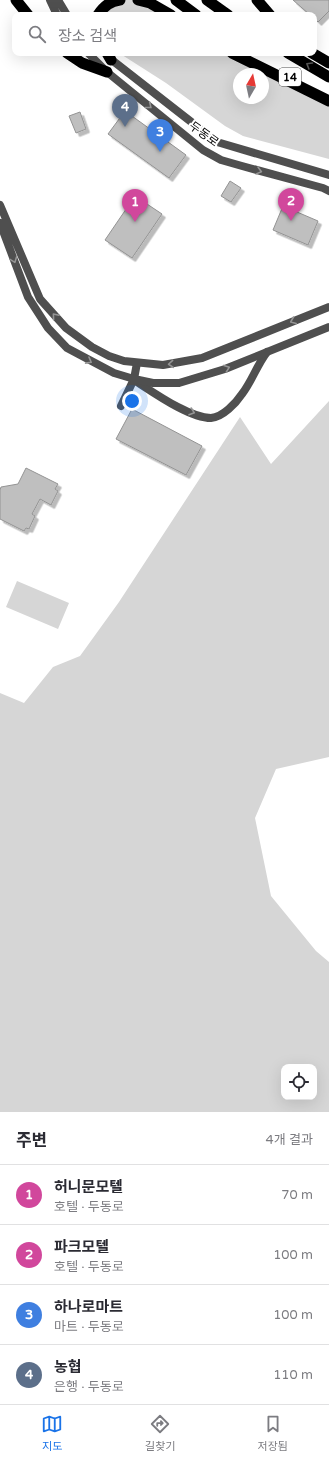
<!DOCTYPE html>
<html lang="ko">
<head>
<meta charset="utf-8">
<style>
	:root { --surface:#fff; --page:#f2f2f3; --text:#2b2b33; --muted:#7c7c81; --line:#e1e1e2; --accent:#1a73e8 }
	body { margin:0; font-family:"Varela Round","Noto Sans KR",sans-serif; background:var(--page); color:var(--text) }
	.controls { position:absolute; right:12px; bottom:12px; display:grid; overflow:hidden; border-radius:8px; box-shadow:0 4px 16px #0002 }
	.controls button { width:36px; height:36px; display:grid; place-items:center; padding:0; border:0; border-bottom:1px solid var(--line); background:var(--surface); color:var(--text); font:20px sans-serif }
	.compass { position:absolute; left:233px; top:68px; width:36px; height:36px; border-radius:50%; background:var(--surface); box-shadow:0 4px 16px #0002; rotate:9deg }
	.you { position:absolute; left:132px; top:401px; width:14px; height:14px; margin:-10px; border:3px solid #fff; border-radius:50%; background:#1a73e8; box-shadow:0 0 0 6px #1a73e833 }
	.badge { display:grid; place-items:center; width:26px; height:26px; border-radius:50%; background:var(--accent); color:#fff; font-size:13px; font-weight:700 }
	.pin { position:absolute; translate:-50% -33px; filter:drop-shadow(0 1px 2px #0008) }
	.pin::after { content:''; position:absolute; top:21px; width:14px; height:12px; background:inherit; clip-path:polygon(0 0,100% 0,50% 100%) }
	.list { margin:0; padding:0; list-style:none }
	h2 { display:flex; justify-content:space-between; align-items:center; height:52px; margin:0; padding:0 16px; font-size:17px }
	h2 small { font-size:13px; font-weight:400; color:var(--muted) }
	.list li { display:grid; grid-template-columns:26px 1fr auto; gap:12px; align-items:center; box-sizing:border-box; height:60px; padding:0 16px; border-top:1px solid var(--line) }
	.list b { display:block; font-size:15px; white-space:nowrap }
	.list p { margin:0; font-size:13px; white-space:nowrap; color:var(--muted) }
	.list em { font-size:13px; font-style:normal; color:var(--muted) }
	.icon { flex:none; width:22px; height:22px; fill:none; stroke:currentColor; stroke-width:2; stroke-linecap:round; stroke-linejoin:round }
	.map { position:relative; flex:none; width:329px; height:1112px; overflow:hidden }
	.search { position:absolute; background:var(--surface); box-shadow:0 4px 16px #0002; left:12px; right:12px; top:12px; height:44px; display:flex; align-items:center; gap:10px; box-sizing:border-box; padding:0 14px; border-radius:8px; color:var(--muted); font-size:15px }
	.sheet { height:292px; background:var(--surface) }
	nav { display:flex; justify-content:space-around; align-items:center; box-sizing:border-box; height:56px; border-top:1px solid var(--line); background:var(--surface); font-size:11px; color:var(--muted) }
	nav a { display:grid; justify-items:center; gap:2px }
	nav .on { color:var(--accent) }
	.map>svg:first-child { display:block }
	.green { fill:#d6d6d6; fill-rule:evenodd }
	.building { fill:#bfbfbf; stroke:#939393; filter:url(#shadow) }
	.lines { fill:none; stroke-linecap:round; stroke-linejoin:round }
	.service { stroke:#4f4f4f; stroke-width:8 }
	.minor { stroke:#4f4f4f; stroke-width:8 }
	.tertiary { stroke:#4f4f4f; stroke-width:8 }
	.trunk { stroke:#000; stroke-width:11 }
	.oneway { stroke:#595959 }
	.oneway2 { stroke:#959595 }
	.labels { text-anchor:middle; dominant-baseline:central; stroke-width:4; stroke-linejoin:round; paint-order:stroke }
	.shield { fill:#fff; stroke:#4c4c4c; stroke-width:1 }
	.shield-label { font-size:11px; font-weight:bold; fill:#000 }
	.street-label { font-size:12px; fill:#000; stroke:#fff }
</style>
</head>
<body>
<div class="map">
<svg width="329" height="1112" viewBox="0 0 329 1112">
	<defs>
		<filter id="shadow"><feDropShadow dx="3.5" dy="3.5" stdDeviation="0" flood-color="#0004"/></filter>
	</defs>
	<rect width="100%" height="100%" fill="#fff"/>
	<!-- green -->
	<path class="green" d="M 120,0 L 138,0 L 171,15 L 98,15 Z
		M 119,53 L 232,53 L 329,101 L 329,159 L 243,136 L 225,126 L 166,83 ZM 239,74 L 263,74 L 263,98 L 239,98 Z
		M 329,401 L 329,757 L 276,769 L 255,818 L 271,896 L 316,951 L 329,962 L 329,1112 L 0,1112 L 0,693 L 24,703 L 53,667 L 80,656 L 119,602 L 240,417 L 271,464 ZM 284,1067 L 314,1067 L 314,1097 L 284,1097 Z
		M 17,581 L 69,603 L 58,629 L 6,607 Z"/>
	<!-- building -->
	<path class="building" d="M 293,0 L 329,0 L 329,11 L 318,22 L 314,18 L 314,15 L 310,15 Z
		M 125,111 L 186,155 L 169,178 L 108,134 Z
		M 80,112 L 86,129 L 76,133 L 69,116 Z
		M 230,181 L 241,188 L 231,202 L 221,196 Z
		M 135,196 L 162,214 L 132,258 L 105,240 Z
		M 283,206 L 318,221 L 308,245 L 273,230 Z
		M 132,409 L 202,446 L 186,475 L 116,439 Z
		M 26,468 L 58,484 L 55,489 L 58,491 L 51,505 L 40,499 L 32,514 L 35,516 L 29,529 L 26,528 L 24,531 L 0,519 L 0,490 L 1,487 L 18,484 Z"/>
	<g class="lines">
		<!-- service -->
		<path class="service" d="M 134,380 C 153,392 189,418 211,418 C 223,417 236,403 242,394 C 252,381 257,365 267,352
			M 121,406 L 134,379 L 137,363"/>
		<!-- minor -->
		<path class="minor" d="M 0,205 L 40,299 L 66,328 L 92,347 L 109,356 L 124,361 L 163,365 L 202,358 L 329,307
			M 0,223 L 28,297 L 48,328 L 67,348 L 114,373 L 134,379 L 153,383 L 179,383 L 225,369 L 329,327"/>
		<!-- tertiary -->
		<path class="tertiary" d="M 50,0 L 57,15
			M 58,0 L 67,15
			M 88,53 L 107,72 L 203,150 L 221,160 L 242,166 L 323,188 L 329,191
			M 108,57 L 217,142 L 329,175"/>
		<!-- trunk -->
		<path class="trunk" d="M 16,0 L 28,15
			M 138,0 L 150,3 L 171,15
			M 176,0 L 196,15
			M 207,0 L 228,15
			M 257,0 L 270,15
			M 98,15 C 103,7 110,1 120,0
			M 67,53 L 82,63 L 107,72
			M 107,53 L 111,60
			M 232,53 L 329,101
			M 288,53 L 329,77
			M 312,53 L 329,63"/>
	</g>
	<!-- one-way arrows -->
	<defs><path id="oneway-chevron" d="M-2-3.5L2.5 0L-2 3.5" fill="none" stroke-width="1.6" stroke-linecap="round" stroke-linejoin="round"/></defs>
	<use class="oneway" href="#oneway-chevron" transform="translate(309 65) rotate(-149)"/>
	<g class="oneway2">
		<use href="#oneway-chevron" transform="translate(149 106) rotate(39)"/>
		<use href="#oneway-chevron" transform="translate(259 171) rotate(15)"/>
		<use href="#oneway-chevron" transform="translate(14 260) rotate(69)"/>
		<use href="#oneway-chevron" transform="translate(55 316) rotate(-130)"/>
		<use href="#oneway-chevron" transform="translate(293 321) rotate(158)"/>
		<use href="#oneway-chevron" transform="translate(89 361) rotate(29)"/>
		<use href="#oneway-chevron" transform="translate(171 364) rotate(175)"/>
		<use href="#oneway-chevron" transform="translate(227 368) rotate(-20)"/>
		<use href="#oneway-chevron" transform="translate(192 412) rotate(19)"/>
	</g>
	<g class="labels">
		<!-- shield labels -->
		<rect class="shield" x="279" y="68" width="22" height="18" rx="3"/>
		<g class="shield-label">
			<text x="290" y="77">14</text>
		</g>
		<!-- street labels -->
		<g class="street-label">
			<text transform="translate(204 134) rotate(36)">두동로</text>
		</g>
	</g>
</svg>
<div class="controls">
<button><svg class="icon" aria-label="locate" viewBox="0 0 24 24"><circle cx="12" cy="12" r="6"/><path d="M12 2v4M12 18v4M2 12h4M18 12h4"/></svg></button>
</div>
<svg class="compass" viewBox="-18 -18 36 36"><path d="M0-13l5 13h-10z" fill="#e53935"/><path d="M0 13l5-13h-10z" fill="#7c7c81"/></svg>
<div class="you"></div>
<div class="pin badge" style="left:135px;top:222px;background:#d1479c">1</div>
<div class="pin badge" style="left:291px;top:221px;background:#d1479c">2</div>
<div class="pin badge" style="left:160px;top:152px;background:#3f7fe0">3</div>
<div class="pin badge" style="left:125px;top:127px;background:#5c6f8a">4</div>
<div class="search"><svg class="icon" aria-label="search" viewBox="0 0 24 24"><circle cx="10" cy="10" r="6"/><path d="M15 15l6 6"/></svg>장소 검색</div>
</div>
<section class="sheet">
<h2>주변<small>4개 결과</small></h2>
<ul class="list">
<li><span class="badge" style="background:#d1479c">1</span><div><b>허니문모텔</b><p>호텔 · 두동로</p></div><em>70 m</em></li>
<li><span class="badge" style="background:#d1479c">2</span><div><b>파크모텔</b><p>호텔 · 두동로</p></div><em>100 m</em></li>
<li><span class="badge" style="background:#3f7fe0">3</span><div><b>하나로마트</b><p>마트 · 두동로</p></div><em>100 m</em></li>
<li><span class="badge" style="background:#5c6f8a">4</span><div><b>농협</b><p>은행 · 두동로</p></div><em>110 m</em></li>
</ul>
</section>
<nav>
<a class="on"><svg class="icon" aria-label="map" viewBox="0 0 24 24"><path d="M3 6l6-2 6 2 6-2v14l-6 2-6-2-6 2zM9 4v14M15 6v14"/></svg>지도</a>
<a><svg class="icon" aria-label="directions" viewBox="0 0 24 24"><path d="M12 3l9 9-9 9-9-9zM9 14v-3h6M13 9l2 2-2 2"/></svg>길찾기</a>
<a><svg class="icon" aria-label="saved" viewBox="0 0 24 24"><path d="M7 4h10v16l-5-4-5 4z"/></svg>저장됨</a>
</nav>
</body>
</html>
